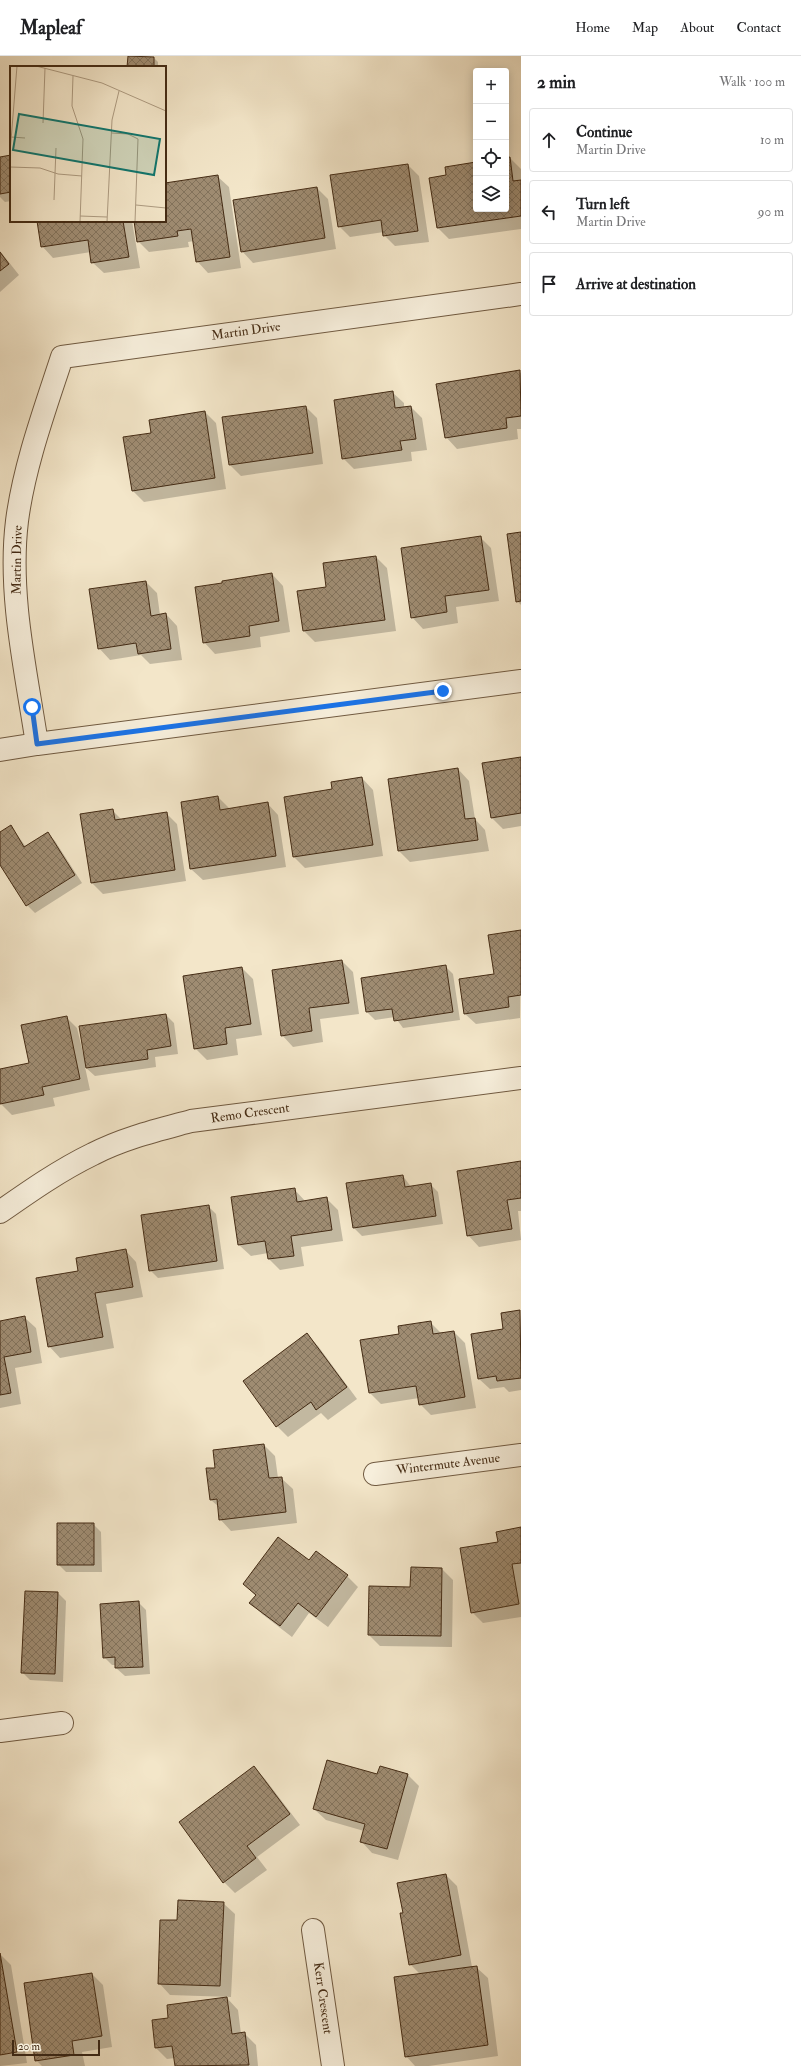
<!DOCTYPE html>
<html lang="en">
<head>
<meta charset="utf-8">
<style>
	:root { --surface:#fff; --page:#f2f2f2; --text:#202124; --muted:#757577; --line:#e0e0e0 }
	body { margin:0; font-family:"IM FELL Double Pica",serif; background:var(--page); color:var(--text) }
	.controls { position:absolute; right:12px; top:12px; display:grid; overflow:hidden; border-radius:4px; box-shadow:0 2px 10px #0003 }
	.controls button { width:36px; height:36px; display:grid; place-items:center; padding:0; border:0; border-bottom:1px solid var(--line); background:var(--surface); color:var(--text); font:20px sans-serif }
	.scale { position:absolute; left:12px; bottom:10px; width:88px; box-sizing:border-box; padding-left:4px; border:2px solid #442b14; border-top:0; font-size:11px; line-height:14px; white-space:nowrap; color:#442b14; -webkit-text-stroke:3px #f7efdc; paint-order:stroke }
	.stop { position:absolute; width:12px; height:12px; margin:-9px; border:3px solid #1a73e8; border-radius:50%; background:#fff }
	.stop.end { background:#1a73e8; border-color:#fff; box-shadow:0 1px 4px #0008 }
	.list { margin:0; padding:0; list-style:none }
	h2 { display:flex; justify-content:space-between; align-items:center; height:52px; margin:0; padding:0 16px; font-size:17px }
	h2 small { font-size:13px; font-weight:400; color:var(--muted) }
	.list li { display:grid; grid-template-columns:26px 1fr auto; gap:12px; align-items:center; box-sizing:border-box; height:64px; margin:0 8px 8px; padding:0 8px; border:1px solid var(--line); border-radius:4px }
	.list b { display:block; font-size:15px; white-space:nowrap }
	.list p { margin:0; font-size:13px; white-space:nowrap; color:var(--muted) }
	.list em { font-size:13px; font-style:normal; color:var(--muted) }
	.icon { flex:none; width:22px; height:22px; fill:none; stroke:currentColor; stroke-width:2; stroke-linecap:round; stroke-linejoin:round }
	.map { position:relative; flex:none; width:521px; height:2010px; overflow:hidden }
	header { display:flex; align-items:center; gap:24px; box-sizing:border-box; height:56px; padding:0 20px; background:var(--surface); border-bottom:1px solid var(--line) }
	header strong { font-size:19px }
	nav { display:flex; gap:22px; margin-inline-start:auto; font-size:14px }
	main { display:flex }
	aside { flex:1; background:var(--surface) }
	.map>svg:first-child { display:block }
	.shadow { fill:#0003 }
	.building { fill:url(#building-cross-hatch); stroke:#442b14 }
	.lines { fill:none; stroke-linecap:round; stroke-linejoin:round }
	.street-casing { stroke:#705a41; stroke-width:24 }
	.street { stroke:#f7efdc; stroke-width:22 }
	.route { stroke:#1a73e8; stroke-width:5 }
	.labels { text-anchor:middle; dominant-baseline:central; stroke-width:3; stroke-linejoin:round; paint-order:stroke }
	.street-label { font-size:13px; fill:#442b14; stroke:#f7efdc }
	.inset-road { fill:none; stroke:#ad9b81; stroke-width:1 }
	.view { fill:#0f766e; fill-opacity:0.15; stroke:#0f766e; stroke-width:2 }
	.inset-edge { fill:none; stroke:#442b14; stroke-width:2 }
</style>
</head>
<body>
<header>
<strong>Mapleaf</strong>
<nav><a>Home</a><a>Map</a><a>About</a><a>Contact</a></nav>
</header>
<main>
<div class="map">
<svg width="521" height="2010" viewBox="0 0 521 2010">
	<defs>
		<pattern id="building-cross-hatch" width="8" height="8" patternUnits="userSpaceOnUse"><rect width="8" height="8" fill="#9f8c72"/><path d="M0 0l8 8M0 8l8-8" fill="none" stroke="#83735c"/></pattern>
	</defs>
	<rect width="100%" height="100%" fill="#f3e6c9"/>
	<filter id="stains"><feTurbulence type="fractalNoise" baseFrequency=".005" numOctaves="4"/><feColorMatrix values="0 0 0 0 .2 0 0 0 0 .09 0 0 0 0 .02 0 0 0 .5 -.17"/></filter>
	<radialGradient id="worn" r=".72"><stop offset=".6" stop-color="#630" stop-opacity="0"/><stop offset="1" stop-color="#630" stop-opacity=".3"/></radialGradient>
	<!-- shadow -->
	<path class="shadow" d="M 154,2 L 158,6 L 158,11 L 128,11 Z
		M 11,100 L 11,145 L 5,146 L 0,141 L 0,102 Z
		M 510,102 L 521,113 L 521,173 L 449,183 L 438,172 L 447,120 L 476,107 L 476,153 L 506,153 L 506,103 Z
		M 408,109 L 419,120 L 429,186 L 395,190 L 384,179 L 384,176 L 350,181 L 339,170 Z
		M 217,120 L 229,131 L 241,212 L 208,217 L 197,205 L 194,185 L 188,186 L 189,191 L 149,196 L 138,185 L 135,165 L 165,165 L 165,128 Z
		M 317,132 L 328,143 L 336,193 L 253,207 L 242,195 Z
		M 38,165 L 132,165 L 140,212 L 104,217 L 92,206 L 91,196 L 53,202 L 42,190 Z
		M 0,195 L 19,219 L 0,236 Z
		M 519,316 L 521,317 L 521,373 L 517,373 L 518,383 L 457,393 L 446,381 Z
		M 392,336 L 404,347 L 404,352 L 411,351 L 422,362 L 427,394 L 411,396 L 412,405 L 354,413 L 343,402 Z
		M 306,351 L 317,362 L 323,408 L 241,420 L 230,409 Z
		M 205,356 L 216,367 L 226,433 L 144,446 L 133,435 L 152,378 Z
		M 521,477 L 521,549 L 517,545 Z
		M 480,481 L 491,492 L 499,545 L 456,551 L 458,567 L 423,573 L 412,561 Z
		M 376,501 L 387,512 L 396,575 L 315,586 L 304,575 L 298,536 L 327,532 Z
		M 272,518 L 283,530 L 290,576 L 260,581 L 261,591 L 215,598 L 204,586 Z
		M 146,526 L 157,537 L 160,559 L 166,558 L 177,570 L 182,604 L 150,608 L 141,599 L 110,604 L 99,592 Z
		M 521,702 L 521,770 L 503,773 L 492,762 Z
		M 458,713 L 469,725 L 475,763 L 485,774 L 489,795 L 410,806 L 399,795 Z
		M 362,722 L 373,734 L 383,800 L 305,812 L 294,801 L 333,734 Z
		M 218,741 L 230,753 L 267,747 L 278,759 L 286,811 L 203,824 L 191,813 Z
		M 112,754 L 122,764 L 166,757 L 177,768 L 186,825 L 103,838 L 92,827 L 81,759 Z
		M 11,770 L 26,791 L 47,777 L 55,785 L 82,827 L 35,857 L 27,849 L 0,807 L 0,777 Z
		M 521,875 L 520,962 L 476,968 L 464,957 L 495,919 Z
		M 342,905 L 353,916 L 359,958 L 320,963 L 323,986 L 293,991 L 282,979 Z
		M 445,910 L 453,918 L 460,964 L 403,972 L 395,961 L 375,964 L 367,956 L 363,923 Z
		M 242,912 L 253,923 L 262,979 L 236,983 L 238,999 L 207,1004 L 195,992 Z
		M 166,959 L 174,967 L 178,998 L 155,1001 L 156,1011 L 95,1020 L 85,1011 L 90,1034 L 53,1042 L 55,1050 L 12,1059 L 1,1048 L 0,1014 L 30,1008 L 66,961 L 77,972 L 83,997 Z
		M 521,1106 L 521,1155 L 518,1155 L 521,1184 L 479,1191 L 468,1179 Z
		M 403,1120 L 411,1131 L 430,1128 L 438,1136 L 443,1168 L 362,1180 L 354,1172 Z
		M 294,1133 L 306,1146 L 327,1143 L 338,1154 L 343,1185 L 301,1191 L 304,1210 L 280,1214 L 269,1203 L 268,1197 L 251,1200 L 239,1189 Z
		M 208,1150 L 216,1158 L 224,1213 L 158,1222 L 150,1214 Z
		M 125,1194 L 136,1206 L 143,1241 L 106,1248 L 114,1292 L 60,1302 L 49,1290 L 80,1216 Z
		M 520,1255 L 521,1334 L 509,1336 L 504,1331 L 490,1333 L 478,1322 L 504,1274 Z
		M 24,1261 L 36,1272 L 42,1307 L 15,1312 L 21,1348 L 0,1352 L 0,1266 Z
		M 430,1266 L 442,1278 L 454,1276 L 465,1287 L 476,1352 L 431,1359 L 420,1348 L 419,1342 L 381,1348 L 370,1337 L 362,1285 L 401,1279 Z
		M 307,1279 L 318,1290 L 357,1343 L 328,1364 L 321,1357 L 288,1381 L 277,1370 Z
		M 264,1389 L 275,1400 L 278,1422 L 281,1422 L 293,1433 L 297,1467 L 231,1475 L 220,1463 L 219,1451 L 211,1444 L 216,1412 Z
		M 93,1468 L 101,1476 L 102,1516 L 66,1516 L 58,1508 Z
		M 521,1472 L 521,1561 L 483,1567 L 472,1556 L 499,1486 Z
		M 309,1506 L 347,1520 L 358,1531 L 328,1571 L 309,1557 L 292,1581 L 262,1558 L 251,1547 L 256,1540 L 244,1528 Z
		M 442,1513 L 453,1524 L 452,1591 L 380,1590 L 369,1579 L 411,1532 Z
		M 26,1536 L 58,1537 L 66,1545 L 63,1626 L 30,1624 L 22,1616 Z
		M 138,1546 L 146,1554 L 150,1618 L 125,1620 L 116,1612 L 116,1609 L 112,1609 L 104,1601 Z
		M 254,1711 L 265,1723 L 300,1769 L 257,1801 L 267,1814 L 235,1837 L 224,1826 Z
		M 380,1711 L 408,1719 L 419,1730 L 398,1804 L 372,1797 L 361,1785 L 364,1775 L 326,1764 L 314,1753 L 378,1719 Z
		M 446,1819 L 457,1830 L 472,1911 L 476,1911 L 488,1922 L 498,2000 L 429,2010 L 415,2010 L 406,2000 L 420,1918 L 410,1908 L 404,1858 Z
		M 223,1847 L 235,1858 L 231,1941 L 170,1939 L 159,1927 L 178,1865 Z
		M 0,1898 L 11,1909 L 27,2007 L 0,2010 Z
		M 92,1918 L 103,1929 L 112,1991 L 82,1996 L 85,2010 L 42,2010 L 36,2004 Z
		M 227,1942 L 238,1954 L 241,1978 L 244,1977 L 256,1989 L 258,2010 L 176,2010 L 175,2002 L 167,2003 L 156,1992 L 153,1965 L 169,1963 Z"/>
	<!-- building -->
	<path class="building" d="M 128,0 L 154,1 L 154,11 L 127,11 Z
		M 11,99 L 11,136 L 0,138 L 0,101 Z
		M 510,101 L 513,125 L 521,124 L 521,160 L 437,172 L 429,122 L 446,119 L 445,111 L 476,106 L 476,153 L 506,153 L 506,102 Z
		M 408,108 L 418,175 L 383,180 L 381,164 L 338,171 L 330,119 Z
		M 218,119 L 230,201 L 196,206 L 191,173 L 177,175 L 178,180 L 137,186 L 134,165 L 165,165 L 165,127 Z
		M 317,131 L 325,182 L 241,196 L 233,144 Z
		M 37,165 L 123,165 L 129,201 L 91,207 L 88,184 L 41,191 Z
		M 0,196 L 9,208 L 0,215 Z
		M 520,314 L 521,360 L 506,362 L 507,372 L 445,382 L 436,328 Z
		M 393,335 L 395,352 L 411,350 L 416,383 L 400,385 L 402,394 L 342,403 L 334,344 Z
		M 306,350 L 313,397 L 229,409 L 222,361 Z
		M 205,355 L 215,422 L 132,435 L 123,381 L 151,377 L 149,364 Z
		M 521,476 L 521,545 L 516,546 L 507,478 Z
		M 481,480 L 489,534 L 445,540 L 447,556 L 411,562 L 401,492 Z
		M 376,500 L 385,564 L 303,575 L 297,535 L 326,531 L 323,507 Z
		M 272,517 L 279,565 L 249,570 L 250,580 L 203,587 L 195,531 L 222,527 L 222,525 Z
		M 146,525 L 151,560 L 166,557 L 171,593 L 138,598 L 136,587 L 98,593 L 89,533 Z
		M 521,701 L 521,757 L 491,762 L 482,707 Z
		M 458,712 L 465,763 L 475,762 L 478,784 L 398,795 L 388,723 Z
		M 362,721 L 373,789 L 293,801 L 284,741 L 332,733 L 331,726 Z
		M 218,740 L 220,754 L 268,746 L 276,800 L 190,813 L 181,746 Z
		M 113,753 L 115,764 L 167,756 L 175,814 L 91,827 L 80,758 Z
		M 11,769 L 24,791 L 48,776 L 75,819 L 26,850 L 0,809 L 0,776 Z
		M 521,874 L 521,939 L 508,941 L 509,951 L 464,958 L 459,923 L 494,918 L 488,879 Z
		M 342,904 L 349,947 L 309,952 L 312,975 L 281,980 L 272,914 Z
		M 446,909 L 453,956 L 394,965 L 392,953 L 366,956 L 361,922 Z
		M 242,911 L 251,968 L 225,972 L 227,988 L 194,993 L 183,920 Z
		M 166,958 L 171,990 L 147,994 L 148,1003 L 86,1012 L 79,970 Z
		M 67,960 L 80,1023 L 42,1031 L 44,1039 L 0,1048 L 0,1013 L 29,1007 L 21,969 Z
		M 521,1105 L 521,1142 L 507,1144 L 512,1173 L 467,1180 L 457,1115 Z
		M 403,1119 L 405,1131 L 431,1127 L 436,1160 L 353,1172 L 346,1127 Z
		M 295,1132 L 297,1146 L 327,1141 L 332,1174 L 291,1180 L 294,1200 L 268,1203 L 265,1185 L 238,1189 L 231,1141 Z
		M 209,1149 L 217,1205 L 149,1215 L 141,1159 Z
		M 126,1193 L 133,1231 L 95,1237 L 103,1281 L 48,1291 L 36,1222 L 78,1215 L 76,1202 Z
		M 520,1254 L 521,1322 L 497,1325 L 496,1320 L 478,1323 L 471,1278 L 503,1273 L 501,1257 Z
		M 25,1260 L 31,1296 L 4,1301 L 11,1337 L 0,1339 L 0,1265 Z
		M 431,1265 L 433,1278 L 454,1275 L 465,1341 L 419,1349 L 416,1330 L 369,1337 L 360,1284 L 399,1278 L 398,1270 Z
		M 307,1277 L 347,1331 L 316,1354 L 311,1346 L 276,1371 L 243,1325 Z
		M 264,1388 L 269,1422 L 282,1421 L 286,1456 L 219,1464 L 217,1443 L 210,1444 L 206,1412 L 215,1412 L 213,1394 Z
		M 57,1467 L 94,1467 L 94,1509 L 57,1509 Z
		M 521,1471 L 521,1507 L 512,1508 L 519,1548 L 471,1557 L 460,1492 L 498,1486 L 496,1476 Z
		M 278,1481 L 309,1504 L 316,1495 L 348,1519 L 316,1561 L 298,1547 L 280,1570 L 249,1547 L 256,1539 L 243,1528 Z
		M 411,1511 L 442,1512 L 441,1580 L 368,1579 L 369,1530 L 410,1531 Z
		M 25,1535 L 58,1536 L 55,1618 L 21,1617 Z
		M 139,1545 L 143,1611 L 115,1612 L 115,1601 L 103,1602 L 100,1548 Z
		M 327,1704 L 377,1718 L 380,1710 L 408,1718 L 387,1793 L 360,1786 L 365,1768 L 313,1753 Z
		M 254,1710 L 290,1758 L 247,1790 L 256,1802 L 223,1827 L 179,1766 Z
		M 446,1818 L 461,1899 L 409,1909 L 400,1857 L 403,1857 L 397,1827 Z
		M 178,1844 L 224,1846 L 220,1930 L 158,1928 L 160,1864 L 177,1864 Z
		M 0,1897 L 17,1996 L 0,1999 Z
		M 477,1910 L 488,1989 L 405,2001 L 394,1921 Z
		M 92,1917 L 102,1980 L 72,1985 L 74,1999 L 35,2005 L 24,1927 Z
		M 227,1941 L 232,1978 L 245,1976 L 249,2009 L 175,2010 L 172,1990 L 155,1992 L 152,1964 L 168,1962 L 167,1949 Z"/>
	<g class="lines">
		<defs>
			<path id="street" d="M 37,688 C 26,615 8,538 17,465 C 24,410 45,353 62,301 L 521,238
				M 0,694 L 37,688 L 521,625
				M 0,1156 C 30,1135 60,1114 93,1098 C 124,1082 158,1074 191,1065 L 521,1022
				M 375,1418 L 521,1399
				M 0,1675 L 62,1667
				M 313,1874 L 333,2010"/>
		</defs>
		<!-- street casing -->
		<use href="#street" class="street-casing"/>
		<!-- street -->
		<use href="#street" class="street"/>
	</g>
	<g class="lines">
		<!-- route -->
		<path class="route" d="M 32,651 L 37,688 L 443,635"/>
	</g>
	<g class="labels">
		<!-- street labels -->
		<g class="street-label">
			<text transform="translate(246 275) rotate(-8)">Martin Drive</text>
			<text transform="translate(17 504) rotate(-89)">Martin Drive</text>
			<text transform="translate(250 1057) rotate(-8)">Remo Crescent</text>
			<text transform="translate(448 1408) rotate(-7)">Wintermute Avenue</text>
			<text transform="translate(323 1942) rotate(82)">Kerr Crescent</text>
		</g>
	</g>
	<!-- overview -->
	<g transform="translate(10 10)">
		<rect width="156" height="156" fill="#f3e6c9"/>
		<path class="inset-road" d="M 26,0 L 92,17 L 156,45M 63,10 L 62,40 L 73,73 L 70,156M 33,57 L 35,2M 102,67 L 118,68 L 128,73 L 125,156M 1,71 L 15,72M 0,87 L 7,0M 0,101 L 30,102 L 48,108 L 72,110M 44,134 L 46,82M 126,139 L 156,142M 70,150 L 97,151M 97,156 L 102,54 L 109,25"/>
		<path class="view" d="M 9,48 L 150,73 L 144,109 L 3,84 Z"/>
		<rect width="156" height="156" class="inset-edge"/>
	</g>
	<rect width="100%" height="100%" filter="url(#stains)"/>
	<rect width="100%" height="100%" fill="url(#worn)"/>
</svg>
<div class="controls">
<button>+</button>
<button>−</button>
<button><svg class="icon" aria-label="locate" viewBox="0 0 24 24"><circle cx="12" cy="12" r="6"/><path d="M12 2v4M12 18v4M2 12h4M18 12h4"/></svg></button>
<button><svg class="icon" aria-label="layers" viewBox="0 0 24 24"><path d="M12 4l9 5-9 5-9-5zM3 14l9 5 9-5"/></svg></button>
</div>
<div class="scale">20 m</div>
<div class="stop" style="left:32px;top:651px"></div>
<div class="stop end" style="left:443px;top:635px"></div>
</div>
<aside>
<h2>2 min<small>Walk · 100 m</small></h2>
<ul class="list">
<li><svg class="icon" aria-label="ahead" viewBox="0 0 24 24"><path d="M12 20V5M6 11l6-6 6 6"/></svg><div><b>Continue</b><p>Martin Drive</p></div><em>10 m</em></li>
<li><svg class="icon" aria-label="left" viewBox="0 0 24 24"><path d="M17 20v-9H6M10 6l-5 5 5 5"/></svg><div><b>Turn left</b><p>Martin Drive</p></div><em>90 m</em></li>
<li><svg class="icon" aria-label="arrive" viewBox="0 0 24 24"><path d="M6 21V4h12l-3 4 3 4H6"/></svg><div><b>Arrive at destination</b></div></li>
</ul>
</aside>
</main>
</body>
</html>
